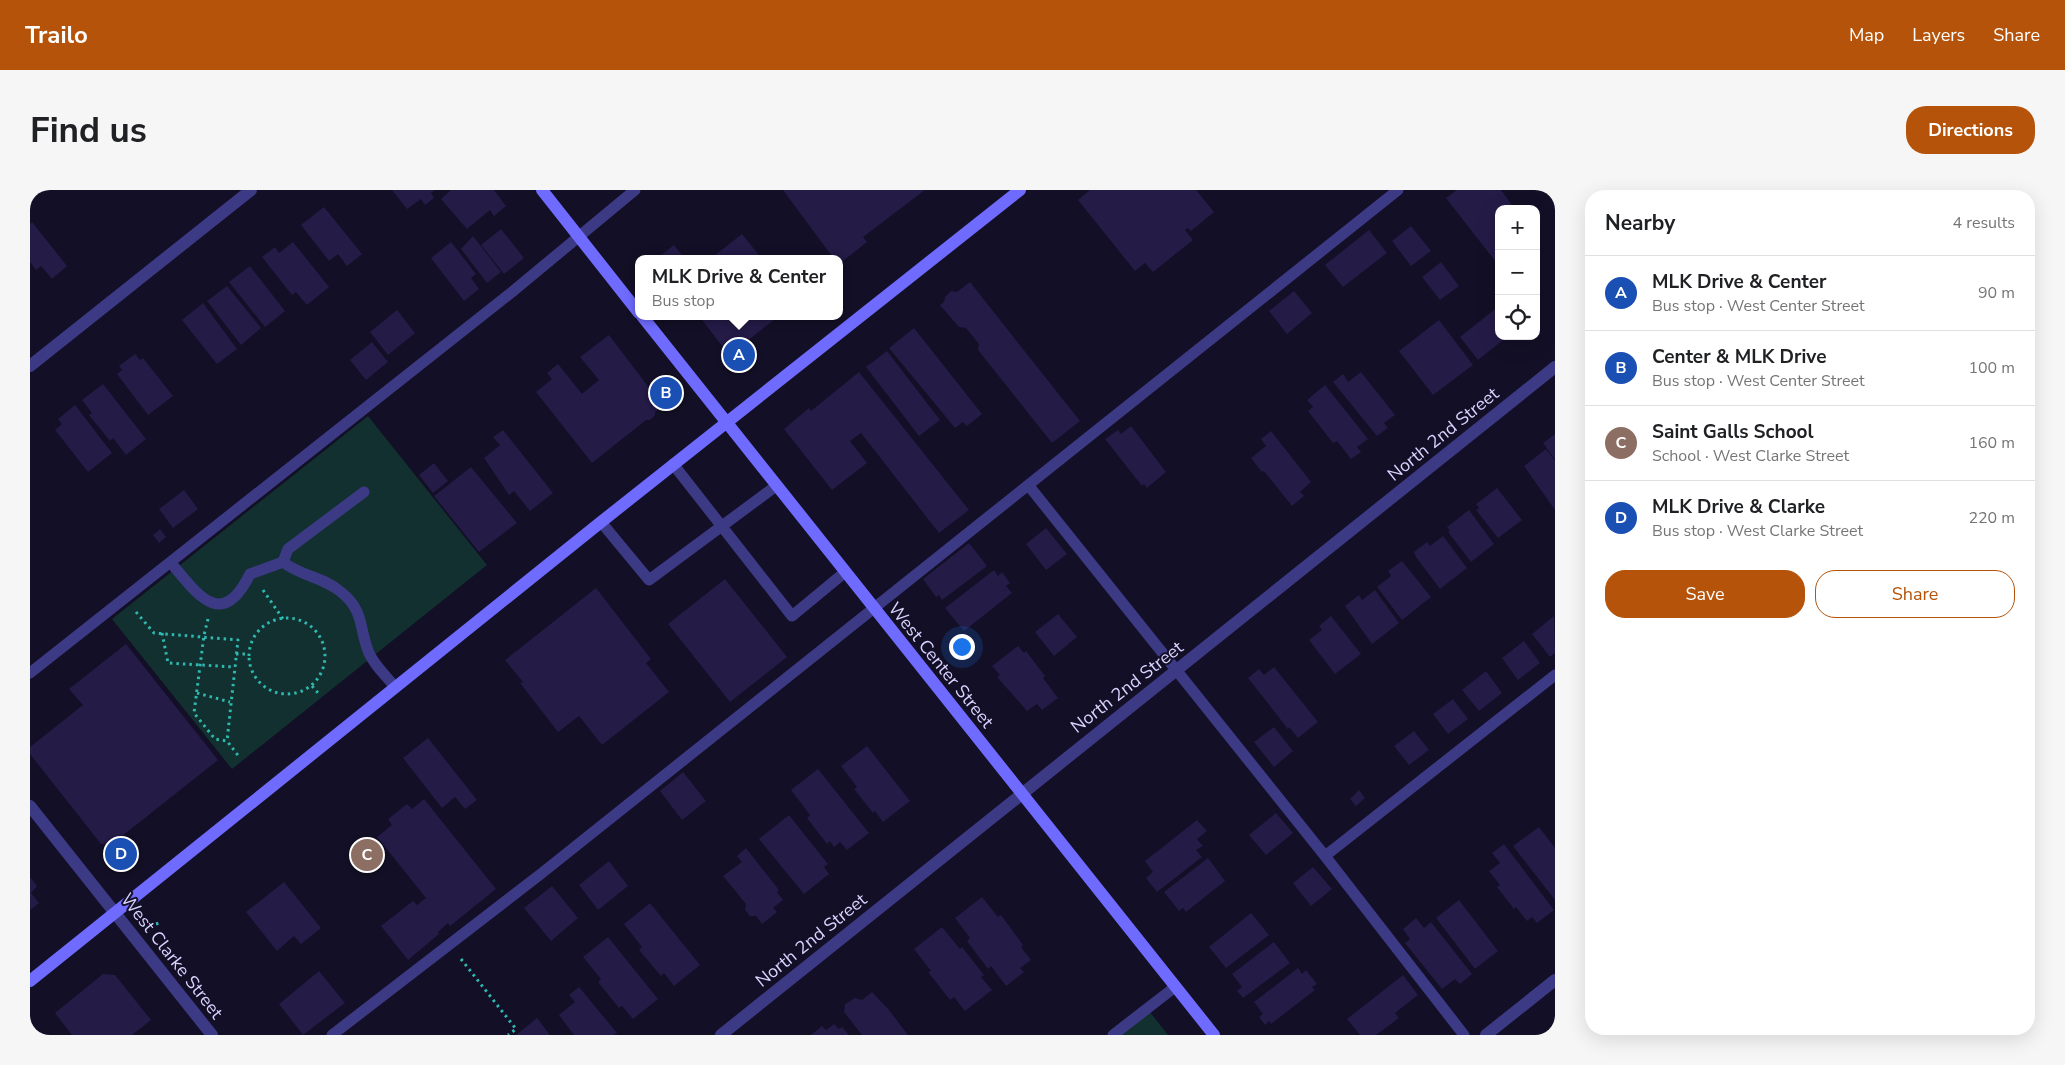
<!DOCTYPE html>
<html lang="en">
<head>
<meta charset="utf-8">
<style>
	:root { --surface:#fff; --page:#f6f6f6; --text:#202124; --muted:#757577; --line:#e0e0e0; --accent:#b45309 }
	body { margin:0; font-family:"Nunito Sans",sans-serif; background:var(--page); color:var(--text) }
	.controls { position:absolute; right:15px; top:15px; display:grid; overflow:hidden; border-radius:10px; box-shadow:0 5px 20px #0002 }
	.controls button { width:45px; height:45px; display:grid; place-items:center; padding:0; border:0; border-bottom:1px solid var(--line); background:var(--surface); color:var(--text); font:25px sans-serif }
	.you { position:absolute; left:931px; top:456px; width:18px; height:18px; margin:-12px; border:4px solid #fff; border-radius:50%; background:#1a73e8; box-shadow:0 0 0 8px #1a73e833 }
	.badge { display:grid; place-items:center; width:32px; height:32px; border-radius:50%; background:var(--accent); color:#fff; font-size:16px; font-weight:700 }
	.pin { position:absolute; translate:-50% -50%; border:2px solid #fff; box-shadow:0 1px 5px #0006 }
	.popup { position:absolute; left:605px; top:65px; width:208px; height:65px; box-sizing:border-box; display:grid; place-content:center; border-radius:10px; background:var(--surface); filter:drop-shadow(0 1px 4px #0005); font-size:16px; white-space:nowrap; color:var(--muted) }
	.popup b { font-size:19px; color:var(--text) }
	.popup::after { content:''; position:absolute; left:50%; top:100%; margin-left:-10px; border:10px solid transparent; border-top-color:var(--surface) }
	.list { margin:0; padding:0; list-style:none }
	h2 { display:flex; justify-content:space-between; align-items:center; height:65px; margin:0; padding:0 20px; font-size:21px }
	h2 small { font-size:16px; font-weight:400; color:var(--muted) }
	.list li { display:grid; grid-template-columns:32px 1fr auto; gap:15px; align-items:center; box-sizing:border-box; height:75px; padding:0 20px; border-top:1px solid var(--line) }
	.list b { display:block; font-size:19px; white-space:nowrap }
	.list p { margin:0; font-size:16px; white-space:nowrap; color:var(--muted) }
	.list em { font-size:16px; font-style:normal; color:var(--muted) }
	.actions { display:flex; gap:10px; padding:15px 20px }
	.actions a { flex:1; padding:11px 0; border:1px solid var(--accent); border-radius:20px; text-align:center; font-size:18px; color:var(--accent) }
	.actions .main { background:var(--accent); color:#fff }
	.icon { flex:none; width:28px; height:28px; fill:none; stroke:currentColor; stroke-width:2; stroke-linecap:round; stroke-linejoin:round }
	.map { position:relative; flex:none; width:1525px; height:845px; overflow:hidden; border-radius:20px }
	header { display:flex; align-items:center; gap:30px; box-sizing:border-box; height:70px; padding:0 25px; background:var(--accent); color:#fff }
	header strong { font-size:24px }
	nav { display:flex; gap:28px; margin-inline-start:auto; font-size:18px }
	.intro { display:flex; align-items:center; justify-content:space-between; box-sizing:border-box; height:120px; padding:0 30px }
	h1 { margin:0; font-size:35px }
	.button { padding:12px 22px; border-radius:20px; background:var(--accent); color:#fff; font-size:18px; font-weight:700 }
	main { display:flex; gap:30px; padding:0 30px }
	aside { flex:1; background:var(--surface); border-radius:20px; box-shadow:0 5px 20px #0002 }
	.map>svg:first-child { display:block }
	.green { fill:#12302f }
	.building { fill:#241b47 }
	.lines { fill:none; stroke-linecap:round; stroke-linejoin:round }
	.path { stroke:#2fb8b0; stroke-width:3; stroke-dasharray:2.5 4; stroke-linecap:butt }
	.lane { stroke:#3d3a85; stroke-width:11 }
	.street { stroke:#3d3a85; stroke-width:12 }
	.secondary { stroke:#6f6bff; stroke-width:12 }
	.labels { text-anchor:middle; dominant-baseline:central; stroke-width:4; stroke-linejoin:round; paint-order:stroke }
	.street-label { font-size:18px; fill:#d9d4ff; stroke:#130f26 }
</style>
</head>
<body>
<header>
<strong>Trailo</strong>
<nav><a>Map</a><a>Layers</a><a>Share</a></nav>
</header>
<div class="intro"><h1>Find us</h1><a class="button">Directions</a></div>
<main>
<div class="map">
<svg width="1525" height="845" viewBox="0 0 1525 845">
	<rect width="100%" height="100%" fill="#130f26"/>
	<!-- green -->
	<path class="green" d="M 338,226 L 457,375 L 202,579 L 82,429 Z
		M 1120,822 L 1138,845 L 1091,845 Z"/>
	<!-- building -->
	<path class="building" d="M 362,0 L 405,0 L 401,3 L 404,8 L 395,15 L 391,9 L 377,19 Z
		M 421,0 L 464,0 L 476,16 L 464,26 L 460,20 L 437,39 L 411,9 Z
		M 753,0 L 895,0 L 833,47 L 837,52 L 809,74 L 809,69 L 804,69 Z
		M 1060,0 L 1166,0 L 1184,22 L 1161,41 L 1158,38 L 1155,40 L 1163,50 L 1123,82 L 1115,73 L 1105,81 L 1048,10 Z
		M 1427,0 L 1471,0 L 1485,19 L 1469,19 L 1469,76 L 1416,8 Z
		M 294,17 L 332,64 L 317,76 L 308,64 L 299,71 L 271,35 Z
		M 2,32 L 37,76 L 22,89 L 11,76 L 6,80 L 0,72 L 0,34 Z
		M 1381,36 L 1401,61 L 1381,76 L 1362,51 Z
		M 471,39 L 494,68 L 474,84 L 451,55 Z
		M 1339,40 L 1357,63 L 1313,97 L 1295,75 Z
		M 712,44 L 732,69 L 680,69 Z
		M 443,46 L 471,82 L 457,93 L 431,59 Z
		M 263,52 L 299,97 L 277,115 L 266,102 L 262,105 L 232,67 L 245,57 L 249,63 Z
		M 421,52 L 446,84 L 441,88 L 449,99 L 434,111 L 401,68 Z
		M 644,55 L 655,69 L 626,69 Z
		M 1411,72 L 1429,96 L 1410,110 L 1392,87 Z
		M 220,76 L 255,121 L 235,137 L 199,92 Z
		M 940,92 L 1050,231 L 1022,253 L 948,160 L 949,154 L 936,138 L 929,137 L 910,115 L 914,112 L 915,107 L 921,101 L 927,102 Z
		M 197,96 L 231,138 L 211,155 L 177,111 Z
		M 1264,101 L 1282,123 L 1257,144 L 1239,121 Z
		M 173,113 L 207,159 L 187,174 L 152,130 Z
		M 1469,116 L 1469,146 L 1478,146 L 1448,170 L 1430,147 Z
		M 367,120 L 385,143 L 358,165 L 340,142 Z
		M 669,126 L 749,126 L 699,165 Z
		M 1409,130 L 1443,175 L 1403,205 L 1369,161 Z
		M 884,138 L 952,224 L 937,236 L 933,232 L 925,238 L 859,158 Z
		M 579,145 L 633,216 L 625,222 L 625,225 L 620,230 L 616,230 L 562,273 L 506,202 L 522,189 L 517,183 L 528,174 L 552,204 L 569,190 L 550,167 Z
		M 342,152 L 358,172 L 336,190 L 320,170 Z
		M 857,161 L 910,230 L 889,246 L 836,177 Z
		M 105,164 L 110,170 L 113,168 L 143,206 L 118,225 L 87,184 L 92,180 L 89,176 Z
		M 829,182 L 939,320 L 909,343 L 831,243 L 820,251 L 837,273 L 802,300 L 754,239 L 779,218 L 781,221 Z
		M 1331,182 L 1365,225 L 1354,233 L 1358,238 L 1347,246 L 1303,192 L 1313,184 L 1318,192 Z
		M 73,194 L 116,249 L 96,265 L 83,248 L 80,251 L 59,225 L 62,223 L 52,210 Z
		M 1295,195 L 1338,249 L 1327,257 L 1331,262 L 1321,269 L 1307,251 L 1303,253 L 1278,221 L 1283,217 L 1277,210 Z
		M 45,215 L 82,263 L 58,282 L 25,240 L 32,234 L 28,229 Z
		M 1101,236 L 1136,282 L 1117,298 L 1114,294 L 1112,296 L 1075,249 L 1088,240 L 1091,244 Z
		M 473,240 L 523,303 L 500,321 L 484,301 L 479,305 L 454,268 L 470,255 L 463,247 Z
		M 1241,241 L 1281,292 L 1270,302 L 1274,306 L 1262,316 L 1234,281 L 1232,282 L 1221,268 L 1236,256 L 1231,249 Z
		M 1525,244 L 1525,270 L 1513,253 Z
		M 1516,259 L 1525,271 L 1525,320 L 1494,276 Z
		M 404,273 L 418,291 L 403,303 L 389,285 Z
		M 441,277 L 487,333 L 449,362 L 404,306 Z
		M 1467,298 L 1492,330 L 1468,348 L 1446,320 L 1449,318 L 1446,314 Z
		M 154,300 L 168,319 L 143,338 L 129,319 Z
		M 1439,320 L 1464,354 L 1441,372 L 1418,342 L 1420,341 L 1417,337 Z
		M 1016,338 L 1037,364 L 1016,380 L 996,354 Z
		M 130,339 L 136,347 L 129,353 L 123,345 Z
		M 1413,346 L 1437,378 L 1410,399 L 1386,367 L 1384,362 L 1397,352 L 1400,356 Z
		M 939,353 L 957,376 L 912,410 L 909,405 L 906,407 L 893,389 Z
		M 1372,371 L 1401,407 L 1372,430 L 1347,397 L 1361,386 L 1358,381 Z
		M 964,380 L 968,386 L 972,382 L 980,393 L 976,396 L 982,403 L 934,441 L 915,418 Z
		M 695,389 L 757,467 L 700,512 L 638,434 Z
		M 566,398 L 621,469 L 616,473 L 639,502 L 572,555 L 549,526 L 528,542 L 490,493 L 493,492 L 475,470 Z
		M 1345,400 L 1369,433 L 1342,454 L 1315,416 L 1329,405 L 1332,410 Z
		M 1028,424 L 1047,447 L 1024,466 L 1005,442 Z
		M 1301,426 L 1331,464 L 1305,484 L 1279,450 L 1292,440 L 1289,436 Z
		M 1524,426 L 1525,463 L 1520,467 L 1502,444 Z
		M 1494,451 L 1510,473 L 1488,490 L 1472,468 Z
		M 96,454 L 188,570 L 82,654 L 71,654 L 0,564 L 0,557 L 53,515 L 39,499 Z
		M 988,456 L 994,463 L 996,461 L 1015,486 L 1013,488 L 1028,508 L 1012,520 L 1007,514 L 997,521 L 967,487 L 970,485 L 962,476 Z
		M 1244,477 L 1288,532 L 1268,548 L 1259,537 L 1258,539 L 1218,488 L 1229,479 L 1234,485 Z
		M 1456,481 L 1472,503 L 1449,521 L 1432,500 Z
		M 1423,509 L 1438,529 L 1418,544 L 1403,524 Z
		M 1244,537 L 1263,561 L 1244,577 L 1224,552 Z
		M 1384,541 L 1399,560 L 1379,575 L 1364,556 Z
		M 398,548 L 447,610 L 435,619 L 425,607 L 412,618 L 373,568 Z
		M 837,556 L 880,611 L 853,632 L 845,621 L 843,623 L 824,599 L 827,597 L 811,576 Z
		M 788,579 L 839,643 L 817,660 L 810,652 L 804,657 L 800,651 L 797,654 L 777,628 L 780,625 L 761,600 Z
		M 653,582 L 676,611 L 652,630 L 630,601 Z
		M 1329,600 L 1335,608 L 1326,616 L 1320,609 Z
		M 394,609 L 466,699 L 420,736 L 418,733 L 408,742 L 409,744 L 378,770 L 351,736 L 383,711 L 387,715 L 396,708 L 347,647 L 362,635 L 358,629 L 377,614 L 382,619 Z
		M 1246,623 L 1263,643 L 1236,665 L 1219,645 Z
		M 759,625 L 798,674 L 794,677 L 799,684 L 774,704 L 729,649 Z
		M 1167,630 L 1177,641 L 1167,649 L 1173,656 L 1166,660 L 1172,667 L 1127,702 L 1116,688 L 1123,682 L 1115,671 Z
		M 1509,637 L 1525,658 L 1525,710 L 1483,656 Z
		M 1474,654 L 1524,720 L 1507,733 L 1502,727 L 1497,731 L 1486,717 L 1484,719 L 1467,697 L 1470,695 L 1459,681 L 1470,673 L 1462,663 Z
		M 716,658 L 749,700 L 747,702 L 753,710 L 743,718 L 747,722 L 732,734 L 726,726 L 720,726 L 715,720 L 716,714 L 693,686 L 712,672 L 707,666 Z
		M 1178,668 L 1195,691 L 1156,722 L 1153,718 L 1149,721 L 1134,702 Z
		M 579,671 L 598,696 L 568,720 L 549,695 Z
		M 1283,677 L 1302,699 L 1281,716 L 1263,693 Z
		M 0,687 L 7,696 L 1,703 L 9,713 L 0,720 Z
		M 254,692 L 291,738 L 271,754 L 264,746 L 247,761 L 216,722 Z
		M 522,696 L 548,728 L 521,751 L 494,718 Z
		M 952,707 L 968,727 L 971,725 L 993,755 L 991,757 L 1001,770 L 990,778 L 994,782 L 976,796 L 961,776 L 958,779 L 937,751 L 940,748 L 925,728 Z
		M 1429,710 L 1468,761 L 1445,779 L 1406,728 Z
		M 620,713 L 670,775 L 644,796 L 634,783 L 631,786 L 609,760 L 612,757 L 594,734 Z
		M 1221,723 L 1239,745 L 1196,778 L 1179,757 Z
		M 1386,728 L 1394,738 L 1401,732 L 1442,784 L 1430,794 L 1425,789 L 1412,799 L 1375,753 L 1380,749 L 1373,739 Z
		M 912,737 L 930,759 L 932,757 L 954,785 L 951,787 L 962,800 L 935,821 L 924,807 L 920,810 L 898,782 L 901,781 L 884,759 Z
		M 578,747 L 628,809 L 603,829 L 592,816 L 589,818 L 568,792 L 571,789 L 553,767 Z
		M 1244,752 L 1260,773 L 1213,808 L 1207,801 L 1212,797 L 1202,784 Z
		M 1268,778 L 1272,784 L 1276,780 L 1287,794 L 1282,797 L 1285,800 L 1241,834 L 1239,831 L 1235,835 L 1229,827 L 1233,824 L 1224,812 Z
		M 289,781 L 315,813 L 273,845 L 249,814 Z
		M 73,784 L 85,785 L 121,830 L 102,845 L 42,845 L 25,823 Z
		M 1373,785 L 1388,805 L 1365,823 L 1369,828 L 1346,845 L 1330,845 L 1317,829 Z
		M 549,797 L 587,843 L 584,845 L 544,845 L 529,825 L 545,812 L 539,805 Z
		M 842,802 L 859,820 L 878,845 L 832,845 L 814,822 L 815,814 L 825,808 L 832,810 Z
		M 507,828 L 520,845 L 486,845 Z
		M 804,834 L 809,839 L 812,837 L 819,845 L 781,845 L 792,836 L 796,840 Z"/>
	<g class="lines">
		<!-- path -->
		<path class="path" d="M 233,400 L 253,429
			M 106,422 L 124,443 L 208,450 L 197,551
			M219 466a38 38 0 1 1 76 0a38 38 0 1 1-76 0Z
			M 178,429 L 174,445 L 164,523 L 185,549 L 197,551 L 210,568
			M 132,443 L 138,473 L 204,477
			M 206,464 L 219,464
			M 282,496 L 289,504
			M 167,503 L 200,512
			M 126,734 L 132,732
			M 431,769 L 486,839 L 478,845"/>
		<!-- lane -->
		<path class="lane" d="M 643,274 L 762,426 L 814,383
			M 999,296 L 1295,666 L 1434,845
			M 571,332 L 619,390 L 746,296
			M 253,372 C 270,386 294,387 311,402 C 335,421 329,440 339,463 C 344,475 357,487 365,497
			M 141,373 C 168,405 192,441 220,384 L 253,372 L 258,359 L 334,302
			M 0,483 L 482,102 L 605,0
			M 1295,666 L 1525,485
			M 302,845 L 512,683 L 1368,0
			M 1083,845 L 1145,797"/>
		<!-- street -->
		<path class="street" d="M 0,176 L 221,0
			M 0,616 L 182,845
			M 691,845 L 1525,177
			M 1456,845 L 1525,790"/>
		<!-- secondary -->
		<path class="secondary" d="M 512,0 L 609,123
			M 612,126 L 1184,845
			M 0,791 L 571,332 L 990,0"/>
	</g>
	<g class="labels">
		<!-- street labels -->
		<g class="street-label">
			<text transform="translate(1413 244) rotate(-39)">North 2nd Street</text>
			<text transform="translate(911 475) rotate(51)">West Center Street</text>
			<text transform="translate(1097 497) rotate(-38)">North 2nd Street</text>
			<text transform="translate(781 750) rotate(-39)">North 2nd Street</text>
			<text transform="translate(142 766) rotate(52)">West Clarke Street</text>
		</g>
	</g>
</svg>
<div class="controls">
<button>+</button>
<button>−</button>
<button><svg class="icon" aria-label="locate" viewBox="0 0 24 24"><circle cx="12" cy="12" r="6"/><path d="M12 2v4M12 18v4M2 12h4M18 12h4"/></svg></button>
</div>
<div class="you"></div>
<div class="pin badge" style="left:709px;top:165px;background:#1a4fb4">A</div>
<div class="popup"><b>MLK Drive &amp; Center</b>Bus stop</div>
<div class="pin badge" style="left:636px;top:203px;background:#1a4fb4">B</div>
<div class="pin badge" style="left:337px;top:665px;background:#8d6e63">C</div>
<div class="pin badge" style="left:91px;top:664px;background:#1a4fb4">D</div>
</div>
<aside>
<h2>Nearby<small>4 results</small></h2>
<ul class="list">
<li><span class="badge" style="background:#1a4fb4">A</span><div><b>MLK Drive &amp; Center</b><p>Bus stop · West Center Street</p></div><em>90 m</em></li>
<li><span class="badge" style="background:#1a4fb4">B</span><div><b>Center &amp; MLK Drive</b><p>Bus stop · West Center Street</p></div><em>100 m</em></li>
<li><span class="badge" style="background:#8d6e63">C</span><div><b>Saint Galls School</b><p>School · West Clarke Street</p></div><em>160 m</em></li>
<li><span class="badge" style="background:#1a4fb4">D</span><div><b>MLK Drive &amp; Clarke</b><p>Bus stop · West Clarke Street</p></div><em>220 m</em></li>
</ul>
<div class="actions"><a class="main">Save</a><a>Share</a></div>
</aside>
</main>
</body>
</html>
